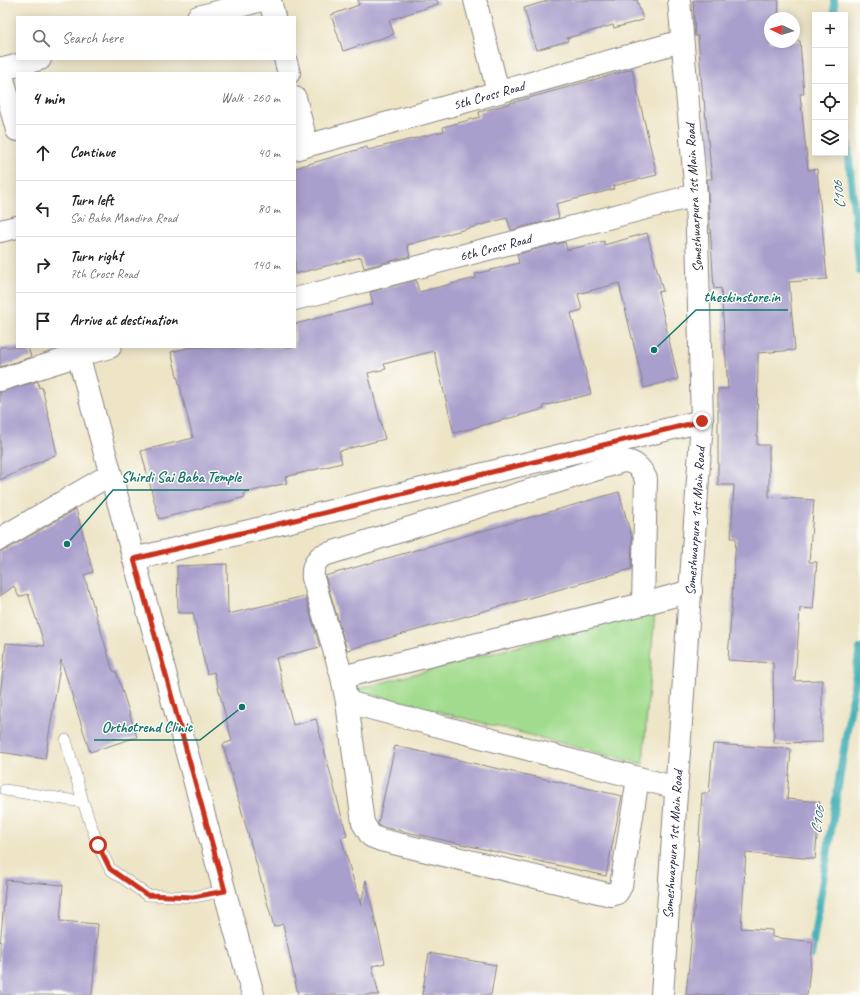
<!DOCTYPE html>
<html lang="en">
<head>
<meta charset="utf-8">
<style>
	:root { --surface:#fff; --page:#f6f6f6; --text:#202124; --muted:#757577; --line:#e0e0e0 }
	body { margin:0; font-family:Caveat,sans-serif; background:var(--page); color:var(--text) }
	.controls { position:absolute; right:12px; top:12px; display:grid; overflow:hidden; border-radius:0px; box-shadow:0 2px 10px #0003 }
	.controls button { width:36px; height:36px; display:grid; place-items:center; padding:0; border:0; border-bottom:1px solid var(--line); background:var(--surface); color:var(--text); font:20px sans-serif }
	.compass { position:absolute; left:764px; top:12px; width:36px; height:36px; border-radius:50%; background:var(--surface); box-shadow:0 2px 10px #0003; rotate:274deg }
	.stop { position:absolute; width:12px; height:12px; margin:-9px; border:3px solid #c8321e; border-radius:50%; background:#fff }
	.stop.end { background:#c8321e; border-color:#fff; box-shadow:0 1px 4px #0008 }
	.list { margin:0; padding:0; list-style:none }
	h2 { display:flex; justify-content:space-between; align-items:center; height:52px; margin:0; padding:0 16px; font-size:17px }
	h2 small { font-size:13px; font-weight:400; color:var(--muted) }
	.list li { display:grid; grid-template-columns:26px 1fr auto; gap:12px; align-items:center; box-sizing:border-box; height:56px; padding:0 16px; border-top:1px solid var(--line) }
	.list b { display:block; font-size:15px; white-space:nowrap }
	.list p { margin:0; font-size:13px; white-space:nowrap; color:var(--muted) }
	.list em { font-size:13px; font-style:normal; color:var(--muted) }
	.icon { flex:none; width:22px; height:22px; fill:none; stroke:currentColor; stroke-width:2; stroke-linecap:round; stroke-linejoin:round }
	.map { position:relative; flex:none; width:860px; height:995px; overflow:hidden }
	.search { position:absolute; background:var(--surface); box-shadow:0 2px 10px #0003; left:16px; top:16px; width:280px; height:44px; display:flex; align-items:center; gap:10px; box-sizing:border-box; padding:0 14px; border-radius:0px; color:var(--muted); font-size:15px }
	.panel { position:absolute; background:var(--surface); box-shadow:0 2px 10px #0003; left:16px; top:72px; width:280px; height:276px; border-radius:0px }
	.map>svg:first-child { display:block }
	.green { fill:#a1db8d; stroke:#627e64 }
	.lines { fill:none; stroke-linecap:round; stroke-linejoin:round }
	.stream { stroke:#3daeb5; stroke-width:8 }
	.building { fill:#a99fcc }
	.service-casing { stroke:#888481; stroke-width:12 }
	.minor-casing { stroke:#888481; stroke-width:24 }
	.tertiary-casing { stroke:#888481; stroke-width:24 }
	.service { stroke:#fff; stroke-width:11 }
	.minor { stroke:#fff; stroke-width:22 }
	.tertiary { stroke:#fff; stroke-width:22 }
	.route { stroke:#c8321e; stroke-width:5 }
	.labels { text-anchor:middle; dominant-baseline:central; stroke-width:3; stroke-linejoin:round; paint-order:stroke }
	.street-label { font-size:14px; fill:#22223b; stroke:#fdfcf7 }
	.water-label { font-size:15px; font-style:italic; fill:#2e6172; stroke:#fdfcf7 }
	.leader { fill:none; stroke:#0f766e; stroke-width:1.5 }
	.callout-dot { fill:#0f766e; stroke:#fdfcf7; stroke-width:1.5 }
	.callout-label { font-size:15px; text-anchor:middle; font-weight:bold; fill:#0f766e; stroke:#fdfcf7; stroke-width:3; stroke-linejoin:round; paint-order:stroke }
</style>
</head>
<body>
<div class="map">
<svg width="860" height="995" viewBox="0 0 860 995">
	<rect width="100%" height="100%" fill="#fdfcf7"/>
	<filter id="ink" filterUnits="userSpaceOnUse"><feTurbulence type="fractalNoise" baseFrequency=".025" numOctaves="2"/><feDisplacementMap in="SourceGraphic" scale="8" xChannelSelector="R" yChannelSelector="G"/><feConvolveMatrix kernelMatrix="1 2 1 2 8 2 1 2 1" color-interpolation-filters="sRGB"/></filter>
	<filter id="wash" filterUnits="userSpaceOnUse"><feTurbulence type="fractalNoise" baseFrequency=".012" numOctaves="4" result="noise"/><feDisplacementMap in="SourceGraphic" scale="16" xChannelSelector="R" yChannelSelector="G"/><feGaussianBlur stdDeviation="0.9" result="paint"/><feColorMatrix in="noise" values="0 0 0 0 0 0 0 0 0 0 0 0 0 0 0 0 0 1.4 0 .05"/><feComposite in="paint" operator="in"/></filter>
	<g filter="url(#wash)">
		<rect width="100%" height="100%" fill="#eee5c7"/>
		<!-- green -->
		<path class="green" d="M 655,610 L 643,764 L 354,690 Z"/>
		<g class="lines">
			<!-- stream -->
			<path class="stream" d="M 834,0 L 835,15
				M 845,117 L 860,271
				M 811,955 L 860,649"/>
		</g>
		<g id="blocks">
			<!-- building -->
			<path class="building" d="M 358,0 L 437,0 L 438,4 L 389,20 L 394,34 L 343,51 L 331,15 L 359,5 Z
				M 550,0 L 637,0 L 643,20 L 614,28 L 613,25 L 567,38 L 568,41 L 536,50 L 524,8 Z
				M 693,0 L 779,0 L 778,18 L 770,18 L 770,42 L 800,41 L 804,94 L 800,94 L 808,170 L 817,169 L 827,279 L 789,282 L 795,350 L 758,353 L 757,445 L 769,445 L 769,497 L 814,500 L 809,562 L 817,562 L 813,609 L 800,608 L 795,681 L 822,680 L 822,742 L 774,743 L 773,663 L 728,660 L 736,538 L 731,538 L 734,485 L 718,485 L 718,389 L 728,389 L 721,288 L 714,289 L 707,179 L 712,179 L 704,100 L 703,100 L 698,36 L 695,36 Z
				M 632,69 L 657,175 L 613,186 L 614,189 L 556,204 L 559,218 L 511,230 L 507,218 L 407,245 L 410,256 L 364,268 L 361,257 L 295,274 L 295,168 L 367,147 L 368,150 L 444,131 L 443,127 L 480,117 L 479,112 Z
				M 647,233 L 663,291 L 658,292 L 678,379 L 644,388 L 619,283 L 578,294 L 582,310 L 571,313 L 591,394 L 543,406 L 544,409 L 454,433 L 434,351 L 384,364 L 386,369 L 368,373 L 385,439 L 339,451 L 342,463 L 285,477 L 287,483 L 244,493 L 245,497 L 159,519 L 141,451 L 193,438 L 171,352 L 191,347 L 295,347 L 295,324 L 373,304 L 370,292 L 416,280 L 419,292 L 476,278 L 475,274 L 519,263 L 517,254 L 565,242 L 567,250 L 604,241 L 604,245 Z
				M 0,347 L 28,347 L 31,357 L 0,367 Z
				M 38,381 L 39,388 L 42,387 L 57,454 L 0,480 L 0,392 Z
				M 619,492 L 632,539 L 631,569 L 347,650 L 325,576 Z
				M 76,509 L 93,572 L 84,575 L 113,671 L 116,671 L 137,737 L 90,752 L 61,660 L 45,759 L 0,752 L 0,696 L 6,643 L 45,646 L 28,594 L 19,597 L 14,586 L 0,596 L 0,551 L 6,550 Z
				M 227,564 L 228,614 L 305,596 L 320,647 L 276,658 L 293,725 L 316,719 L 347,836 L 341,838 L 361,905 L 366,880 L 385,963 L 372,966 L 379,995 L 298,995 L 283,924 L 274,927 L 223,744 L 232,741 L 214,672 L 207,674 L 193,613 L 178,613 L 177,566 Z
				M 713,744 L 791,749 L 787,799 L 820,802 L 815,859 L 746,853 L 741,928 L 772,930 L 772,937 L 813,942 L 807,995 L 686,995 L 693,923 L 702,793 L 709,793 Z
				M 395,746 L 622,796 L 606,876 L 379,826 L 378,824 Z
				M 6,880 L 63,885 L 60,921 L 98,924 L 92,995 L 0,995 L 0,946 Z
				M 429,953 L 496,965 L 491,995 L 422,995 Z"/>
		</g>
	</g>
	<g filter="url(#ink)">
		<use href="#blocks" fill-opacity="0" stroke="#888481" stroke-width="1"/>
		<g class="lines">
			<defs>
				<path id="service" d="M 66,740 L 83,802 L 98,845 L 110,869 L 147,895 L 193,897 L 225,891
					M 5,790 L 83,802"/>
				<g id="minor">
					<path d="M 270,0 L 274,17"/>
					<path d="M 475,0 L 498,92"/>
					<path d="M 198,17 L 262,0"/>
					<path d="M 285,59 L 289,73"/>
					<path d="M 0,70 L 40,59"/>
					<path d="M 295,98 L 307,145"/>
					<path id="s1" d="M 295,149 L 682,41"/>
					<path d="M 0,231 L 17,227"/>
					<path id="s2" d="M 295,299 L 696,195"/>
					<path d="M 0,380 L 79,355 L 110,347"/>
					<path d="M 0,539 L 111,474"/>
					<path d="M 134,559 L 702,421"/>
					<path d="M 342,677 L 313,578 C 312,568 314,564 321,556 L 623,461 C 635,461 641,468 646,479 L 643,604"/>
					<path d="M 347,702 L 363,823 L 371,836 L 381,840 L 611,895 L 617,893 L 621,886 L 638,778"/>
					<path d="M 677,788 L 347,702 L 342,677 L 643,604 L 691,591"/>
				</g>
				<g id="tertiary">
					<path d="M 0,68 L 17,130"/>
					<path d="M 76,347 L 253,995"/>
					<path id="s3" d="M 662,995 L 702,421 L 696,195 L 679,0"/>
				</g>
			</defs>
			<!-- service casing -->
			<use href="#service" class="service-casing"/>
			<!-- minor casing -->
			<use href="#minor" class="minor-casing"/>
			<!-- tertiary casing -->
			<use href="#tertiary" class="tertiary-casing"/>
			<!-- service -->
			<use href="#service" class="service"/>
			<!-- minor -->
			<use href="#minor" class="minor"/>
			<!-- tertiary -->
			<use href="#tertiary" class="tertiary"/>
		</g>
	</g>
	<g class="lines" filter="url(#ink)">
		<!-- route -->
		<path class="route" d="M 98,845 L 110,869 L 147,895 L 193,897 L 225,891 L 134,559 L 702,421"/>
	</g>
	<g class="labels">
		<!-- street labels -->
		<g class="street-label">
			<text stroke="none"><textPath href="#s1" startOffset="201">5th Cross Road</textPath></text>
			<text transform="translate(694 198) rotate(-93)">Someshwarpura 1st Main Road</text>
			<text stroke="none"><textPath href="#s2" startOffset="207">6th Cross Road</textPath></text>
			<text stroke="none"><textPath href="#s3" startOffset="475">Someshwarpura 1st Main Road</textPath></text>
			<text stroke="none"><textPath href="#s3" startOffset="151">Someshwarpura 1st Main Road</textPath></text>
		</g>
		<!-- water labels -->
		<g class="water-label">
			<text transform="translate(839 195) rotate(-96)">C106</text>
			<text transform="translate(818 820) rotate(-81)">C106</text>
		</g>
	</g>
	<!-- callouts -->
	<path class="leader" d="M654 350L696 310H788M67 544L113 490H249M242 707L200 740H94"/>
	<g class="callout-dot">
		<circle cx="654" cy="350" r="4"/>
		<circle cx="67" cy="544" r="4"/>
		<circle cx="242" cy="707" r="4"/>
	</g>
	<g class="callout-label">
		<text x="742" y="302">theskinstore.in</text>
		<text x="181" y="482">Shirdi Sai Baba Temple</text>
		<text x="147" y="732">Orthotrend Clinic</text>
	</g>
</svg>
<div class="controls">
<button>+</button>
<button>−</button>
<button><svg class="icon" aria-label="locate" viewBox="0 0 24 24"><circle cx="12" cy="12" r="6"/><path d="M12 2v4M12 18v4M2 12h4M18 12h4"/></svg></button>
<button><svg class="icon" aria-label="layers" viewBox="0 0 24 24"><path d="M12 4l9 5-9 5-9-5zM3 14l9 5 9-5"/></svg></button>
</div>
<svg class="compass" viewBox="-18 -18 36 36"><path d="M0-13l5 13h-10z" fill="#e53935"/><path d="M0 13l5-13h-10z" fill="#757577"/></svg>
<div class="stop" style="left:98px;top:845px"></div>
<div class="stop end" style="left:702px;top:421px"></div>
<div class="search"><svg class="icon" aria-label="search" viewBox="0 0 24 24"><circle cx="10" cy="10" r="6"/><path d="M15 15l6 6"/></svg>Search here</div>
<section class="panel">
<h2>4 min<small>Walk · 260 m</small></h2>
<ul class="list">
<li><svg class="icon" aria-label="ahead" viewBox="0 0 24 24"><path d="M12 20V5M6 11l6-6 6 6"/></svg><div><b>Continue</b></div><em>40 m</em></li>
<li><svg class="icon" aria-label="left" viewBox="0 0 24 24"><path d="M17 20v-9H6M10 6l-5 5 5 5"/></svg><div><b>Turn left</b><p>Sai Baba Mandira Road</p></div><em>80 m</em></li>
<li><svg class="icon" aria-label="right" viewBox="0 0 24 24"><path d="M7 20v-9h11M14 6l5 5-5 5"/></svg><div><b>Turn right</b><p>7th Cross Road</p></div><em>140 m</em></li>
<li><svg class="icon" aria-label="arrive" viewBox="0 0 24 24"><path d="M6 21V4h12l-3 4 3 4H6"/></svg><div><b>Arrive at destination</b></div></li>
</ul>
</section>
</div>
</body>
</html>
